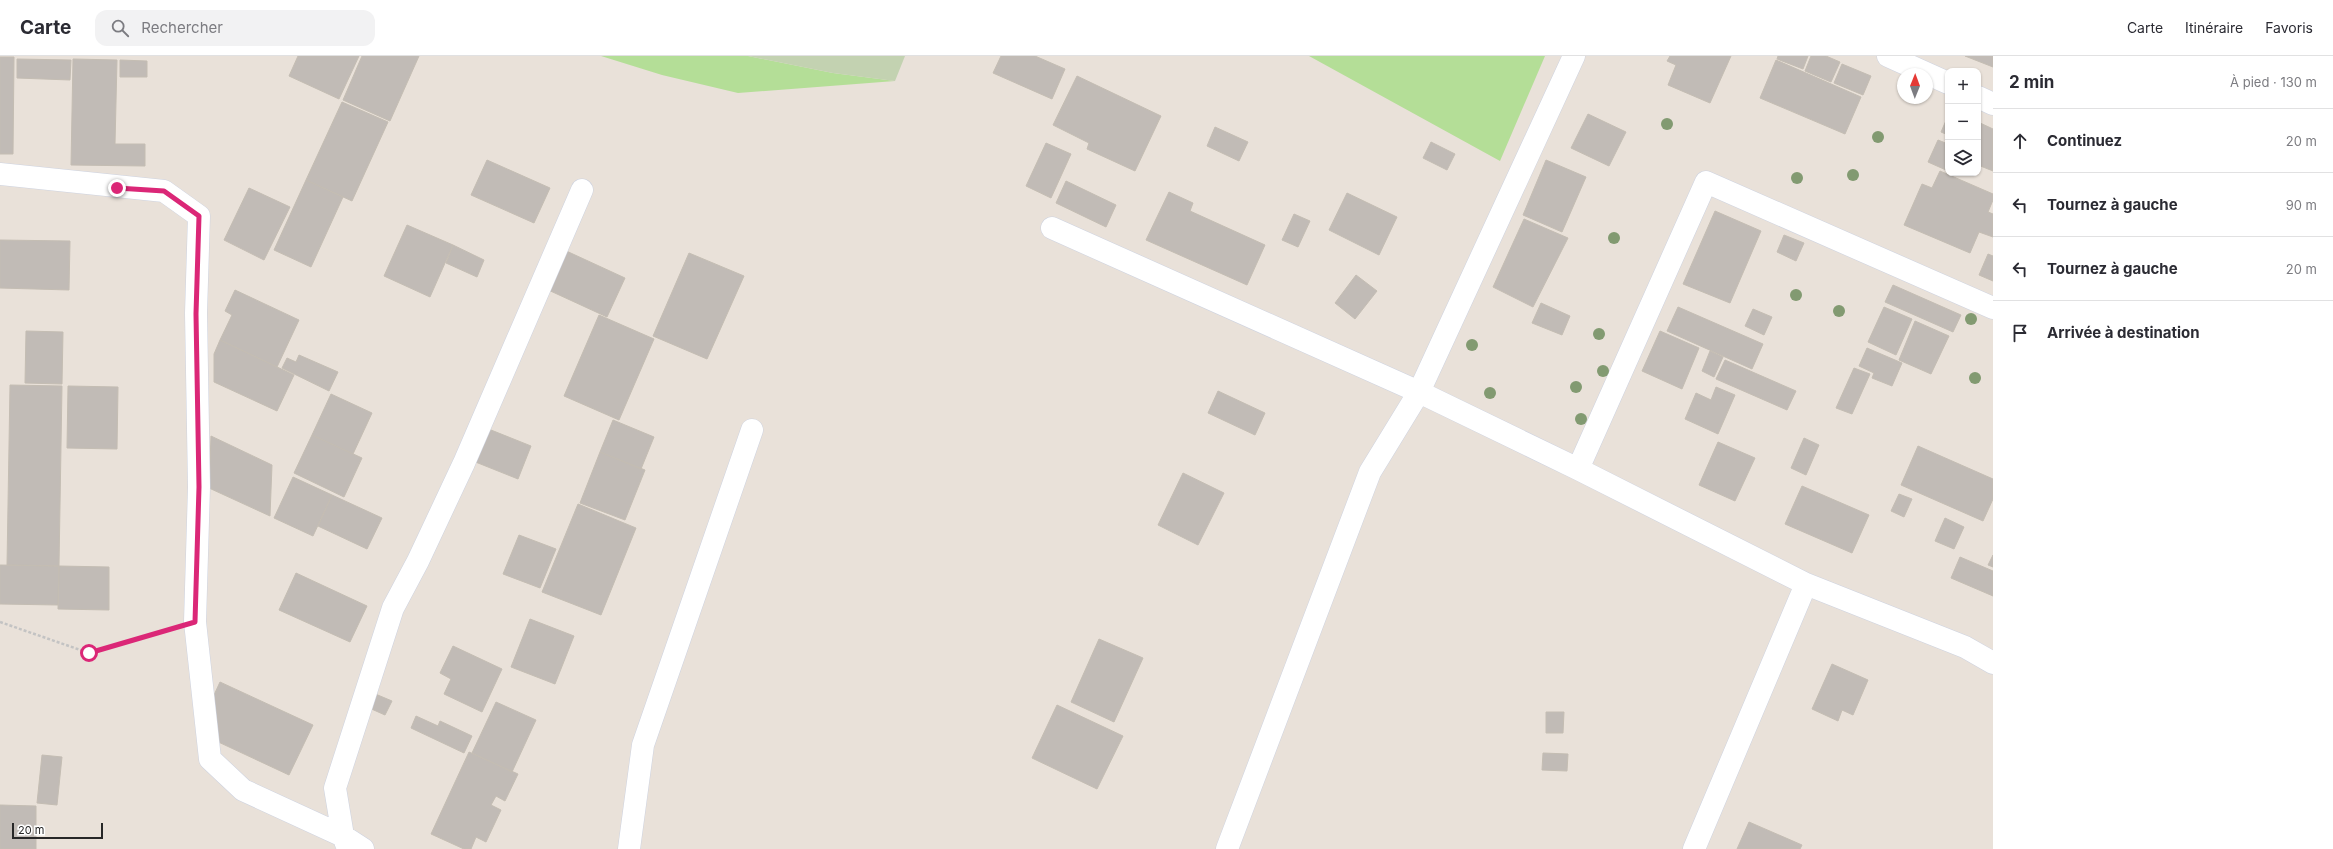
<!DOCTYPE html>
<html lang="fr">
<head>
<meta charset="utf-8">
<style>
	:root { --surface:#fff; --page:#f2f2f3; --text:#2b2b33; --muted:#7c7c81; --line:#e1e1e2 }
	body { margin:0; font-family:Inter,sans-serif; background:var(--page); color:var(--text) }
	.controls { position:absolute; right:12px; top:12px; display:grid; overflow:hidden; border-radius:8px; box-shadow:0 1px 3px #0004 }
	.controls button { width:36px; height:36px; display:grid; place-items:center; padding:0; border:0; border-bottom:1px solid var(--line); background:var(--surface); color:var(--text); font:20px sans-serif }
	.compass { position:absolute; left:1897px; top:12px; width:36px; height:36px; border-radius:50%; background:var(--surface); box-shadow:0 1px 3px #0004; rotate:1deg }
	.scale { position:absolute; left:12px; bottom:10px; width:91px; box-sizing:border-box; padding-left:4px; border:2px solid #272727; border-top:0; font-size:11px; line-height:14px; white-space:nowrap; color:#272727; -webkit-text-stroke:3px #fff; paint-order:stroke }
	.stop { position:absolute; width:12px; height:12px; margin:-9px; border:3px solid #db2777; border-radius:50%; background:#fff }
	.stop.end { background:#db2777; border-color:#fff; box-shadow:0 1px 4px #0008 }
	.list { margin:0; padding:0; list-style:none }
	h2 { display:flex; justify-content:space-between; align-items:center; height:52px; margin:0; padding:0 16px; font-size:17px }
	h2 small { font-size:13px; font-weight:400; color:var(--muted) }
	.list li { display:grid; grid-template-columns:26px 1fr auto; gap:12px; align-items:center; box-sizing:border-box; height:64px; padding:0 16px; border-top:1px solid var(--line) }
	.list b { display:block; font-size:15px; white-space:nowrap }
	.list em { font-size:13px; font-style:normal; color:var(--muted) }
	.icon { flex:none; width:22px; height:22px; fill:none; stroke:currentColor; stroke-width:2; stroke-linecap:round; stroke-linejoin:round }
	.map { position:relative; flex:none; width:1993px; height:793px; overflow:hidden }
	header { display:flex; align-items:center; gap:24px; box-sizing:border-box; height:56px; padding:0 20px; background:var(--surface); border-bottom:1px solid var(--line) }
	header strong { font-size:19px }
	nav { display:flex; gap:22px; margin-inline-start:auto; font-size:14px }
	.search { width:280px; height:36px; background:var(--page); display:flex; align-items:center; gap:10px; box-sizing:border-box; padding:0 14px; border-radius:12px; color:var(--muted); font-size:15px }
	main { display:flex }
	aside { flex:1; background:var(--surface) }
	.map>svg:first-child { display:block }
	.green { fill:#b4de97 }
	.cemetery { fill:#c3d2b1 }
	.building { fill:#c1bbb6; stroke:#c4bdb3 }
	.lines { fill:none; stroke-linecap:round; stroke-linejoin:round }
	.street-casing { stroke:#ced3e0; stroke-width:23 }
	.path { stroke:#c3c3c3; stroke-width:2.5; stroke-dasharray:3 2; stroke-linecap:butt }
	.street { stroke:#fff; stroke-width:22 }
	.tree { fill:#829a71 }
	.route { stroke:#db2777; stroke-width:5 }
</style>
</head>
<body>
<header>
<strong>Carte</strong>
<div class="search"><svg class="icon" aria-label="search" viewBox="0 0 24 24"><circle cx="10" cy="10" r="6"/><path d="M15 15l6 6"/></svg>Rechercher</div>
<nav><a>Carte</a><a>Itinéraire</a><a>Favoris</a></nav>
</header>
<main>
<div class="map">
<svg width="1993" height="793" viewBox="0 0 1993 793">
	<rect width="100%" height="100%" fill="#e9e1d9"/>
	<!-- green -->
	<path class="green" d="M 601,0 L 748,0 L 833,17 L 895,25 L 738,37 L 662,19 Z
		M 1309,0 L 1545,0 L 1500,105 Z"/>
	<!-- cemetery -->
	<path class="cemetery" d="M 748,0 L 905,0 L 895,25 L 833,17 Z"/>
	<!-- building -->
	<path class="building" d="M 298,0 L 359,0 L 339,43 L 289,20 Z
		M 362,0 L 419,0 L 390,65 L 343,44 Z
		M 1001,0 L 1035,0 L 1065,13 L 1052,43 L 993,17 Z
		M 1670,0 L 1731,0 L 1710,47 L 1668,29 L 1676,9 L 1667,5 Z
		M 1778,0 L 1808,0 L 1803,13 L 1777,3 Z
		M 1811,0 L 1826,0 L 1840,6 L 1831,26 L 1805,15 Z
		M 1965,0 L 1993,0 L 1993,11 Z
		M 0,1 L 14,1 L 13,98 L 0,98 Z
		M 17,3 L 71,4 L 70,24 L 17,22 Z
		M 73,3 L 117,4 L 115,88 L 145,88 L 145,110 L 71,109 Z
		M 120,4 L 147,5 L 147,21 L 120,21 Z
		M 1776,4 L 1861,41 L 1845,78 L 1760,42 Z
		M 1842,8 L 1871,20 L 1863,39 L 1834,27 Z
		M 1077,20 L 1161,60 L 1135,115 L 1087,93 L 1089,87 L 1053,69 Z
		M 342,46 L 388,66 L 352,145 L 306,124 Z
		M 1588,58 L 1626,76 L 1609,110 L 1571,92 Z
		M 1948,60 L 1948,79 L 1941,76 Z
		M 1978,66 L 1993,73 L 1993,115 L 1978,109 Z
		M 1215,71 L 1248,86 L 1239,105 L 1207,90 Z
		M 1938,84 L 1948,88 L 1946,114 L 1928,106 Z
		M 1431,86 L 1455,98 L 1447,114 L 1423,102 Z
		M 1046,87 L 1071,98 L 1051,142 L 1026,130 Z
		M 487,104 L 550,132 L 534,167 L 471,139 Z
		M 1546,104 L 1586,121 L 1562,176 L 1523,159 Z
		M 1940,115 L 1993,138 L 1993,144 L 1988,156 L 1993,158 L 1993,181 L 1979,176 L 1970,197 L 1904,169 L 1922,128 L 1932,132 Z
		M 306,124 L 343,141 L 311,211 L 274,194 Z
		M 1066,125 L 1116,149 L 1106,171 L 1056,147 Z
		M 249,132 L 290,151 L 264,204 L 224,184 Z
		M 1169,136 L 1193,147 L 1190,155 L 1265,189 L 1247,229 L 1146,184 Z
		M 1347,137 L 1397,161 L 1379,199 L 1329,174 Z
		M 1715,155 L 1761,175 L 1730,247 L 1683,228 Z
		M 1294,158 L 1310,165 L 1298,191 L 1282,184 Z
		M 1524,163 L 1568,182 L 1533,251 L 1493,231 Z
		M 407,169 L 453,189 L 430,241 L 384,220 Z
		M 1784,179 L 1804,187 L 1796,205 L 1777,196 Z
		M 0,184 L 70,185 L 69,234 L 0,232 Z
		M 453,189 L 484,204 L 477,221 L 446,207 Z
		M 562,193 L 625,222 L 607,261 L 544,232 Z
		M 689,197 L 744,220 L 707,303 L 653,280 Z
		M 1988,198 L 1993,200 L 1993,225 L 1979,219 Z
		M 1356,219 L 1377,235 L 1355,263 L 1335,247 Z
		M 1893,229 L 1961,259 L 1953,276 L 1885,246 Z
		M 235,234 L 299,264 L 277,311 L 220,284 L 232,259 L 225,255 Z
		M 1541,247 L 1570,260 L 1562,279 L 1532,267 Z
		M 1678,251 L 1763,288 L 1752,313 L 1667,275 Z
		M 1884,251 L 1912,263 L 1896,299 L 1868,286 Z
		M 1753,253 L 1772,261 L 1764,279 L 1745,270 Z
		M 599,259 L 654,283 L 619,364 L 564,340 Z
		M 1915,265 L 1949,280 L 1931,318 L 1899,304 Z
		M 26,275 L 63,276 L 62,328 L 25,327 Z
		M 1660,275 L 1699,292 L 1682,333 L 1642,315 Z
		M 220,284 L 294,319 L 277,355 L 214,326 L 214,298 Z
		M 1867,292 L 1902,307 L 1892,330 L 1872,322 L 1874,317 L 1859,310 Z
		M 1710,295 L 1723,301 L 1714,321 L 1702,315 Z
		M 299,299 L 338,316 L 329,335 L 282,312 L 287,302 L 296,306 Z
		M 1725,304 L 1796,335 L 1787,354 L 1716,323 Z
		M 1854,312 L 1870,318 L 1852,358 L 1836,352 Z
		M 10,329 L 62,330 L 59,510 L 7,509 Z
		M 68,330 L 118,331 L 117,393 L 67,392 Z
		M 1716,331 L 1735,339 L 1718,378 L 1685,363 L 1696,337 L 1711,344 Z
		M 1218,335 L 1265,357 L 1255,379 L 1208,357 Z
		M 331,338 L 372,357 L 353,398 L 312,379 Z
		M 613,364 L 654,381 L 641,413 L 600,396 Z
		M 486,372 L 531,390 L 518,423 L 473,405 Z
		M 312,379 L 362,402 L 344,441 L 294,417 Z
		M 211,380 L 272,409 L 270,460 L 209,432 Z
		M 1804,382 L 1819,389 L 1806,419 L 1791,412 Z
		M 1718,386 L 1755,402 L 1735,445 L 1699,429 Z
		M 1918,390 L 1993,423 L 1993,443 L 1983,465 L 1901,429 Z
		M 600,396 L 645,414 L 625,464 L 580,447 Z
		M 1183,417 L 1224,437 L 1198,489 L 1158,469 Z
		M 293,421 L 332,439 L 313,480 L 274,462 Z
		M 1802,430 L 1869,459 L 1852,497 L 1785,468 Z
		M 1899,438 L 1912,443 L 1904,461 L 1891,455 Z
		M 332,439 L 382,462 L 367,493 L 318,470 Z
		M 578,448 L 636,472 L 601,559 L 542,536 Z
		M 1945,462 L 1964,471 L 1954,493 L 1935,485 Z
		M 519,479 L 556,493 L 540,532 L 503,518 Z
		M 1993,499 L 1993,511 L 1988,509 Z
		M 1960,501 L 1993,515 L 1993,540 L 1951,522 Z
		M 0,509 L 59,510 L 58,549 L 0,548 Z
		M 59,510 L 109,511 L 109,554 L 58,553 Z
		M 296,517 L 367,550 L 350,586 L 279,554 Z
		M 530,563 L 574,580 L 555,628 L 511,611 Z
		M 1099,583 L 1143,602 L 1114,666 L 1071,646 Z
		M 453,590 L 502,613 L 482,656 L 444,638 L 451,623 L 440,617 Z
		M 1832,608 L 1868,624 L 1853,659 L 1842,654 L 1838,665 L 1812,653 Z
		M 220,626 L 313,669 L 289,719 L 197,676 Z
		M 373,637 L 392,645 L 385,659 L 367,651 Z
		M 496,646 L 536,664 L 512,716 L 472,697 Z
		M 1057,649 L 1123,680 L 1097,733 L 1032,702 Z
		M 1546,656 L 1564,656 L 1563,677 L 1546,677 Z
		M 416,660 L 438,670 L 440,665 L 472,680 L 464,697 L 411,672 Z
		M 469,696 L 518,718 L 505,745 L 496,740 L 491,749 L 501,754 L 486,786 L 476,781 L 471,793 L 464,793 L 431,778 Z
		M 1543,697 L 1568,698 L 1567,715 L 1542,714 Z
		M 42,699 L 62,701 L 57,749 L 37,747 Z
		M 0,749 L 36,750 L 36,793 L 0,793 Z
		M 1749,766 L 1802,789 L 1800,793 L 1737,793 Z"/>
	<g class="lines">
		<defs>
			<path id="street" d="M 1888,0 L 1948,27
				M 1978,41 L 1993,48
				M 0,118 L 164,135 L 199,160 L 196,257 L 199,431 L 195,566 L 210,703 L 243,734 L 343,780 L 363,793
				M 1052,172 L 1419,336 L 1578,413 L 1806,528 L 1965,591 L 1993,607
				M 1578,413 L 1706,126 L 1993,252
				M 347,790 L 343,780 L 335,732 L 393,552 L 418,505 L 464,407 L 582,134
				M 629,793 L 643,689 L 752,374
				M 1227,793 L 1370,416 L 1419,336 L 1574,0
				M 1694,793 L 1806,528"/>
		</defs>
		<!-- street casing -->
		<use href="#street" class="street-casing"/>
		<!-- path -->
		<path class="path" d="M 0,566 L 89,597 L 169,574"/>
		<!-- street -->
		<use href="#street" class="street"/>
	</g>
	<!-- trees -->
	<g class="tree">
		<circle cx="1667" cy="68" r="6"/>
		<circle cx="1878" cy="81" r="6"/>
		<circle cx="1853" cy="119" r="6"/>
		<circle cx="1797" cy="122" r="6"/>
		<circle cx="1614" cy="182" r="6"/>
		<circle cx="1796" cy="239" r="6"/>
		<circle cx="1839" cy="255" r="6"/>
		<circle cx="1971" cy="263" r="6"/>
		<circle cx="1599" cy="278" r="6"/>
		<circle cx="1472" cy="289" r="6"/>
		<circle cx="1603" cy="315" r="6"/>
		<circle cx="1975" cy="322" r="6"/>
		<circle cx="1576" cy="331" r="6"/>
		<circle cx="1490" cy="337" r="6"/>
		<circle cx="1581" cy="363" r="6"/>
	</g>
	<g class="lines">
		<!-- route -->
		<path class="route" d="M 89,597 L 195,566 L 199,431 L 196,258 L 199,160 L 164,135 L 117,132"/>
	</g>
</svg>
<div class="controls">
<button>+</button>
<button>−</button>
<button><svg class="icon" aria-label="layers" viewBox="0 0 24 24"><path d="M12 4l9 5-9 5-9-5zM3 14l9 5 9-5"/></svg></button>
</div>
<svg class="compass" viewBox="-18 -18 36 36"><path d="M0-13l5 13h-10z" fill="#e53935"/><path d="M0 13l5-13h-10z" fill="#7c7c81"/></svg>
<div class="scale">20 m</div>
<div class="stop" style="left:89px;top:597px"></div>
<div class="stop end" style="left:117px;top:132px"></div>
</div>
<aside>
<h2>2 min<small>À pied · 130 m</small></h2>
<ul class="list">
<li><svg class="icon" aria-label="ahead" viewBox="0 0 24 24"><path d="M12 20V5M6 11l6-6 6 6"/></svg><div><b>Continuez</b></div><em>20 m</em></li>
<li><svg class="icon" aria-label="left" viewBox="0 0 24 24"><path d="M17 20v-9H6M10 6l-5 5 5 5"/></svg><div><b>Tournez à gauche</b></div><em>90 m</em></li>
<li><svg class="icon" aria-label="left" viewBox="0 0 24 24"><path d="M17 20v-9H6M10 6l-5 5 5 5"/></svg><div><b>Tournez à gauche</b></div><em>20 m</em></li>
<li><svg class="icon" aria-label="arrive" viewBox="0 0 24 24"><path d="M6 21V4h12l-3 4 3 4H6"/></svg><div><b>Arrivée à destination</b></div></li>
</ul>
</aside>
</main>
</body>
</html>
